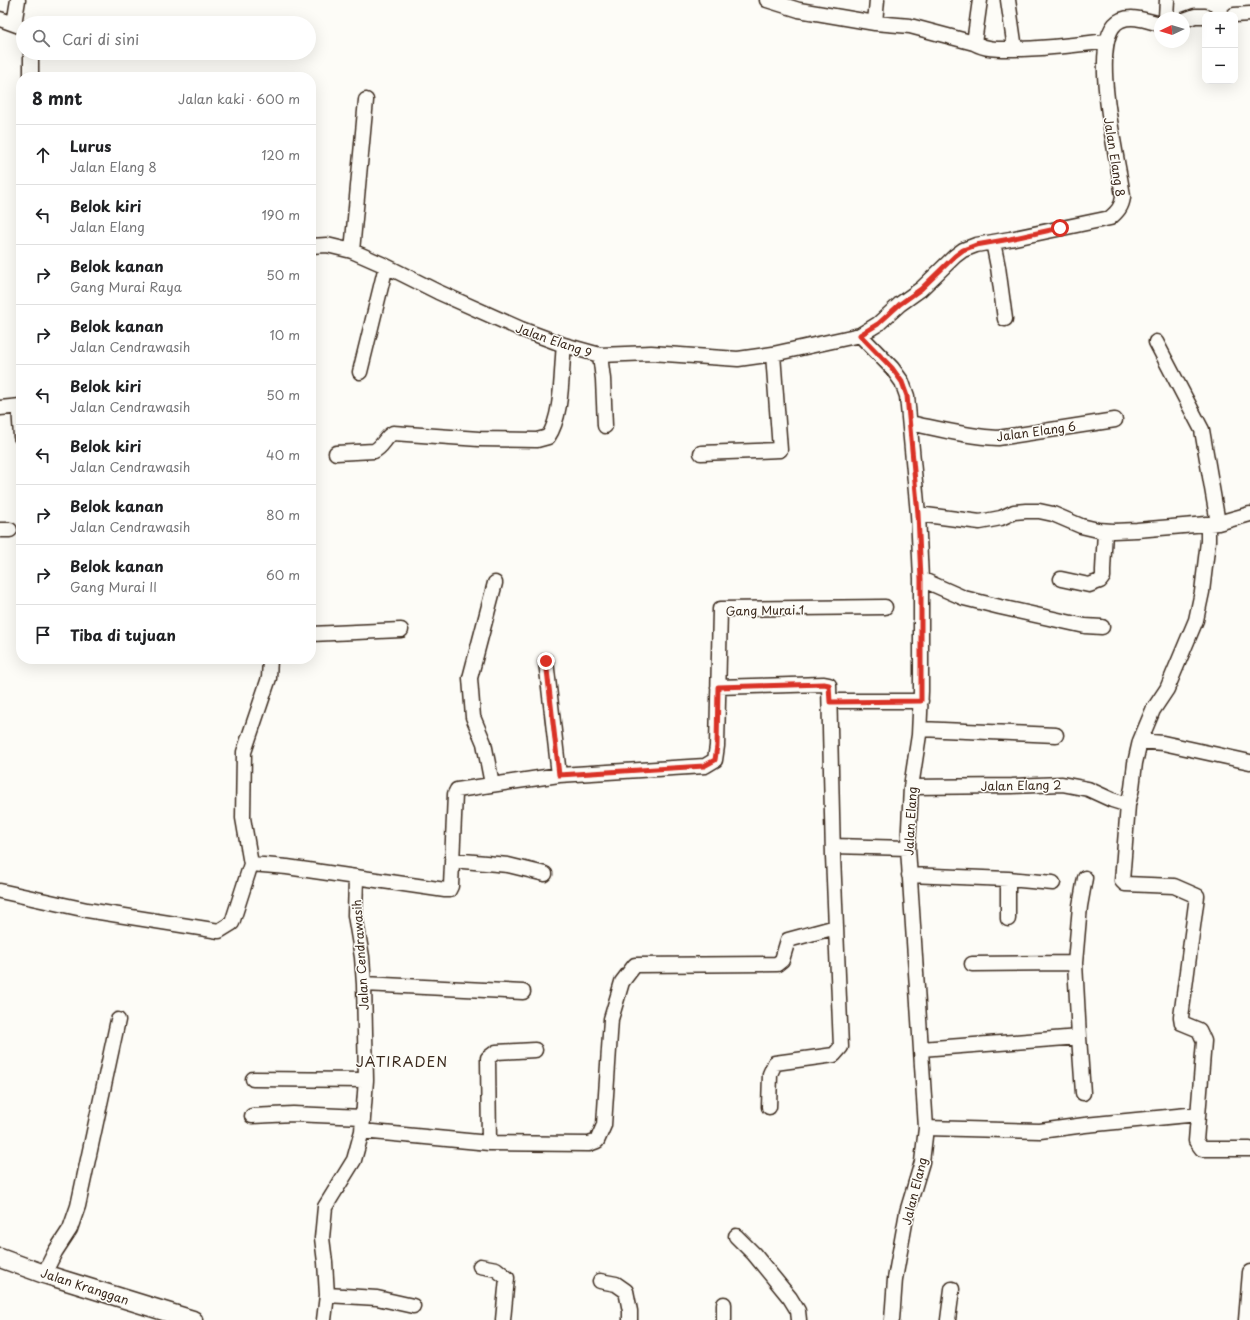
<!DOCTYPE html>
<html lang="id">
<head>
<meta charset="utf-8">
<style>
	:root { --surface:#fff; --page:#f2f2f2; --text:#202124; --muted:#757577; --line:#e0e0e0 }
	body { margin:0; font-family:"Playpen Sans",sans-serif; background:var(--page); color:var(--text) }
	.controls { position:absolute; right:12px; top:12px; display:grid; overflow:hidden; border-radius:8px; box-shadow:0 4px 16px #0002 }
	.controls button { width:36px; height:36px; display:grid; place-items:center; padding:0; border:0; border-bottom:1px solid var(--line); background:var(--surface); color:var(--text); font:20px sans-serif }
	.compass { position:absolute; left:1154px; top:12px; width:36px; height:36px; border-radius:50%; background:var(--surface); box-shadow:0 4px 16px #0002; rotate:266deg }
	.stop { position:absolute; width:12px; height:12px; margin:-9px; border:3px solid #d93025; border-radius:50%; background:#fff }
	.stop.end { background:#d93025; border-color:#fff; box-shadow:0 1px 4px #0008 }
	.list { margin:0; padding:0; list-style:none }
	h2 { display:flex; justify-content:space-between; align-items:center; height:52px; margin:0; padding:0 16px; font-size:17px }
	h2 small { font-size:13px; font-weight:400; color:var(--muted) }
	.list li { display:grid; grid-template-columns:26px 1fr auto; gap:12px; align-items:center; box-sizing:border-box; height:60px; padding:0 16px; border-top:1px solid var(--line) }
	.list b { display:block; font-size:15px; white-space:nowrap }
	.list p { margin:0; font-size:13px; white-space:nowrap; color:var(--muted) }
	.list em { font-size:13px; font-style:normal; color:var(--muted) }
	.icon { flex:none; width:22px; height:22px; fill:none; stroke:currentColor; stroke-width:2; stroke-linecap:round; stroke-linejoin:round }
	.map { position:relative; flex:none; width:1250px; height:1320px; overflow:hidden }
	.search { position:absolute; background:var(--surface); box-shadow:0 4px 16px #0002; left:16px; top:16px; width:300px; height:44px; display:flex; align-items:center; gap:10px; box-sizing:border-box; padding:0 14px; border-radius:22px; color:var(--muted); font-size:15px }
	.panel { position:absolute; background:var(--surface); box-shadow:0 4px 16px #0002; left:16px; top:72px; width:300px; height:592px; border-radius:16px }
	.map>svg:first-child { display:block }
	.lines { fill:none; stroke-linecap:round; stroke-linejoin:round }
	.minor-casing { stroke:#3b2a1e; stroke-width:17 }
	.major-casing { stroke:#3b2a1e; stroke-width:21 }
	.minor { stroke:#fdfcf7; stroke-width:14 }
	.major { stroke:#fdfcf7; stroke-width:18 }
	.route { stroke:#d93025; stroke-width:5 }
	.labels { text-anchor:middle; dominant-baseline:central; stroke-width:3; stroke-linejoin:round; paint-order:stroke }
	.street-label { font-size:12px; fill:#3b2a1e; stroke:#fdfcf7 }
	.quarter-label { font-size:14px; letter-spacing:1px; fill:#3b2a1e; stroke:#fdfcf7 }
</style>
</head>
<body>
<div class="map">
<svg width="1250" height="1320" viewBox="0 0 1250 1320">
	<rect width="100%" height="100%" fill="#fdfcf7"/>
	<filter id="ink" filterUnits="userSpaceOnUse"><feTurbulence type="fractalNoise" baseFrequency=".025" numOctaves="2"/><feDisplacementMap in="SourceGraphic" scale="8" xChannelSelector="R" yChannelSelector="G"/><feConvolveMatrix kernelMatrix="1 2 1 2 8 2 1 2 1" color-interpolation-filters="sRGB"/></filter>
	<g filter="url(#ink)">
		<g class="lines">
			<defs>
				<path id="minor" d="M 767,0 L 799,10 L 875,23 L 910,26 L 974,43 C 987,50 999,49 1014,49 C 1045,49 1076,45 1107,41
					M 1008,0 L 1015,49
					M 1234,15 L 1250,14
					M 1166,18 L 1167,0
					M 0,19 L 22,27
					M 1184,20 L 1195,16 L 1205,16
					M 875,23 L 877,0
					M 14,24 L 18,0
					M 974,43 L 980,0
					M 31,77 L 31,53
					M 993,242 L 998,267 L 1005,319
					M 311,246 L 327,245 L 352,251 L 386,266 L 438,292 L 521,329 L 564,345 L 600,355 L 651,353 L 738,359 L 773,354 L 860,335 L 878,324 L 900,304 L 921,289 L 955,256 L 963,250 L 976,245 L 1010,239 L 1110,218 C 1117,212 1122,207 1123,197 C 1120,166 1085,35 1121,20 C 1134,15 1147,21 1160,24
					M 352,251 L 366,100
					M 860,335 L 892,368 L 902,382 L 907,396 L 918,514 L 921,579 L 921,691 L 919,735 L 911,787 L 908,848 L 926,1128 L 922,1162 L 907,1212 L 895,1279 L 892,1320
					M 1156,342 L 1202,430 L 1218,523
					M 600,355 L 603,379 L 605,426
					M 360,372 L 386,266
					M 19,406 L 21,437
					M 0,408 L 21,406
					M 910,423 C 939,429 969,437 998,438 L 1115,420
					M 336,453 L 374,451 C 383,447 385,437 393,433 L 479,439 L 537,440 L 548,437 C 563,416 561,371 564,345
					M 701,453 L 780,450 L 773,354
					M 918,514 L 980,522 L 1001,518 L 1014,512 L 1026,511 L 1039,511 L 1053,514 L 1081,526 L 1098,530 L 1113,531 L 1137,530 L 1218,523 L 1250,514
					M 1208,524 L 1208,541 L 1202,592 L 1196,620 L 1167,689 L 1153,710 L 1140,741 L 1135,763 L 1132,788 L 1128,805 L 1122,881 L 1125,884 L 1174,886 L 1197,896 L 1181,1017 L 1182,1023 L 1199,1030 L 1204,1041 L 1196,1141 L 1202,1149 L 1250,1149
					M 0,530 L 10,530
					M 921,579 L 964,598 L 1000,607 L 1085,626 L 1102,627
					M 1061,579 L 1089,585 L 1100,581 L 1103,577 L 1103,570 L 1105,531
					M 311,634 L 401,630
					M 546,661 L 559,775
					M 718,687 L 824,684 L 829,685 L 833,856 L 841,1047 L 834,1055 L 775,1063 L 770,1074 L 769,1107
					M 830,701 L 921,701
					M 920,729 L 1056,735
					M 1140,741 L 1163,743 L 1250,762
					M 492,784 L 484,743 L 473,717 L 470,678 L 495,583
					M 911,787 L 1012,786 L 1062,784 L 1088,789 L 1112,800 L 1128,805
					M 833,846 L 908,848
					M 452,860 L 508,865 L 545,874
					M 251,864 L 287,867 L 445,890 L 449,890 L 451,886 L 455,794 L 457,790 L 559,775 L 705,766 L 715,760 L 717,746 L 720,609 L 885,607
					M 909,875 L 1008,879 L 1053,883
					M 0,891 L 87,910 L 219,931 L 232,923 L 251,864 L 243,818 L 244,752 L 269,678 L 270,659
					M 1008,919 L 1008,879
					M 972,964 L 1075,963
					M 364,984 L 523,992
					M 1079,1037 L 1083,1093
					M 921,1049 L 1079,1037 L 1075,963 L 1080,906 L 1085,878
					M 253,1079 L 366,1080
					M 252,1116 L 293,1114 L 363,1117
					M 926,1128 L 1040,1131 L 1085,1125 L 1198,1114
					M 362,1131 L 489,1143 L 589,1144 L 597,1141 L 604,1125 L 611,1019 L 622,982 L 635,965 L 777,964 L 782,960 L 788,940 L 836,927
					M 489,1143 L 488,1058 L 496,1052 L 535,1050
					M 736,1236 L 754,1254 L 790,1298 L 798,1311 L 799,1320
					M 480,1266 L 496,1269 L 507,1278 L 503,1320
					M 44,1274 L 55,1252 L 70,1229 L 78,1206 L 118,1020
					M 600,1281 L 616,1284 L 626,1291 L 630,1311 L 630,1320
					M 327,1295 L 377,1298 L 413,1306
					M 324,1320 L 327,1295 L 325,1262 L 322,1238 L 325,1207 L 354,1160 L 362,1131 L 366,1080 L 364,984 L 362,957 L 355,915 L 356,878
					M 724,1320 L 724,1304
					M 948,1320 L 952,1289
					M 1246,1320 L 1250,1272"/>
				<path id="major" d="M 0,1258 L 44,1274 L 193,1320"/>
			</defs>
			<!-- minor casing -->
			<use href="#minor" class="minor-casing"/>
			<!-- major casing -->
			<use href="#major" class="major-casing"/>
			<!-- minor -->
			<use href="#minor" class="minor"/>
			<!-- major -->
			<use href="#major" class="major"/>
		</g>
	</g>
	<g class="lines" filter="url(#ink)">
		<!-- route -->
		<path class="route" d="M 546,661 L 559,775 L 704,766 L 715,760 L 717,746 L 718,687 L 824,684 L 829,685 L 830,702 L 921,701 L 921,579 L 918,514 L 907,396 L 902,382 L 892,368 L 860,335 L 878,324 L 900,304 L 921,289 L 955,256 L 963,250 L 976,245 L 1010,239 L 1060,228"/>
	</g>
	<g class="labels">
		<!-- street labels -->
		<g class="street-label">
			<text transform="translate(1115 157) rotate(81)">Jalan Elang 8</text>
			<text transform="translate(554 340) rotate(19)">Jalan Elang 9</text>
			<text transform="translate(1036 431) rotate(-8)">Jalan Elang 6</text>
			<text transform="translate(765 610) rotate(-1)">Gang Murai 1</text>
			<text transform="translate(1021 785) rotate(-1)">Jalan Elang 2</text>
			<text transform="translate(910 821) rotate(-87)">Jalan Elang</text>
			<text transform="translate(360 955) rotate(-94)">Jalan Cendrawasih</text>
			<text transform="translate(914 1191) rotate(-76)">Jalan Elang</text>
			<text transform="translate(85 1286) rotate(18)">Jalan Kranggan</text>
		</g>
		<!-- quarter labels -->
		<g class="quarter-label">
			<text x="402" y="1061">JATIRADEN</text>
		</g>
	</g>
</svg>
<div class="controls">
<button>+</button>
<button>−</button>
</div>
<svg class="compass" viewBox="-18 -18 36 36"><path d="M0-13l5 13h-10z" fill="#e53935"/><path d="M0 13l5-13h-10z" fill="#757577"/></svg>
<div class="stop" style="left:1060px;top:228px"></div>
<div class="stop end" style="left:546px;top:661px"></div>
<div class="search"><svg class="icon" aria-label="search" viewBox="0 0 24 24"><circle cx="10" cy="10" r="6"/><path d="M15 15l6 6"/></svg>Cari di sini</div>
<section class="panel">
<h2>8 mnt<small>Jalan kaki · 600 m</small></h2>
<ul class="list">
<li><svg class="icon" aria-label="ahead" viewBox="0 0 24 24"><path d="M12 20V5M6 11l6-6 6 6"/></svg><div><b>Lurus</b><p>Jalan Elang 8</p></div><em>120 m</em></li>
<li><svg class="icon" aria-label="left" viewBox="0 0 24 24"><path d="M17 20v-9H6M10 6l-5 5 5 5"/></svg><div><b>Belok kiri</b><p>Jalan Elang</p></div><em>190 m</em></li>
<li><svg class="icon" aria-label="right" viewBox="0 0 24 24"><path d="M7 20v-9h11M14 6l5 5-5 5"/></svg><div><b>Belok kanan</b><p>Gang Murai Raya</p></div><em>50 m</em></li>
<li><svg class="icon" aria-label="right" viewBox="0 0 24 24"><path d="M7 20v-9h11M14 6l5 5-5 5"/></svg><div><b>Belok kanan</b><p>Jalan Cendrawasih</p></div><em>10 m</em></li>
<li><svg class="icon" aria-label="left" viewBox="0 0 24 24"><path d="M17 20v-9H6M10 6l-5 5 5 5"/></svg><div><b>Belok kiri</b><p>Jalan Cendrawasih</p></div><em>50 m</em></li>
<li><svg class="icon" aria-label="left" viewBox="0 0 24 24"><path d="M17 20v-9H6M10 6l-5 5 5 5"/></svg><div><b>Belok kiri</b><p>Jalan Cendrawasih</p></div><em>40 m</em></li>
<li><svg class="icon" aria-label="right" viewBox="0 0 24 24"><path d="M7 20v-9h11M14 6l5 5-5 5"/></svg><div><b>Belok kanan</b><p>Jalan Cendrawasih</p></div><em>80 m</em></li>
<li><svg class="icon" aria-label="right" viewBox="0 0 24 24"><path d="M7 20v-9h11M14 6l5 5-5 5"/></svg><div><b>Belok kanan</b><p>Gang Murai II</p></div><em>60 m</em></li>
<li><svg class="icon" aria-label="arrive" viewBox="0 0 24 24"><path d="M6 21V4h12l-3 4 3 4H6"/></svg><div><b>Tiba di tujuan</b></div></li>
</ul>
</section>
</div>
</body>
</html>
